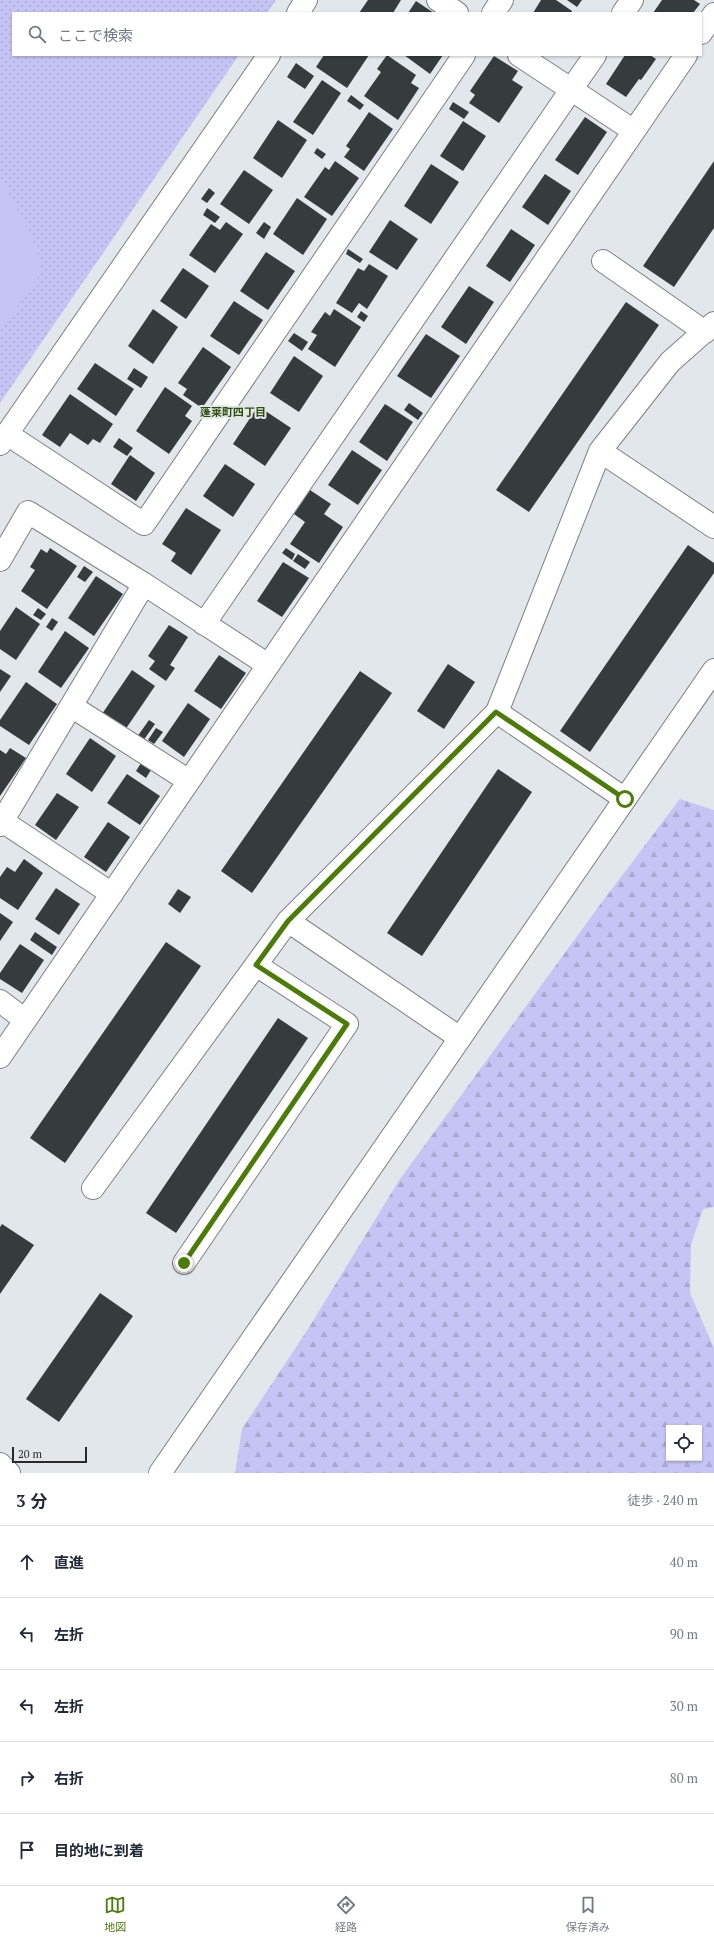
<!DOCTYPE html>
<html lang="ja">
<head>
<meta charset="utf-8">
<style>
	:root { --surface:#fff; --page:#f6f6f7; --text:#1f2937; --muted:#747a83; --line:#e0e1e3; --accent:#4b7c07 }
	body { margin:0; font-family:"PT Serif","Noto Sans JP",serif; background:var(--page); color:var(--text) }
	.controls { position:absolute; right:12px; bottom:12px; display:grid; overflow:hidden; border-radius:0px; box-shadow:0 1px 3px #0004 }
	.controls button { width:36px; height:36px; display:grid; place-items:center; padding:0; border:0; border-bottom:1px solid var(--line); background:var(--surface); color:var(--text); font:20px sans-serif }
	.scale { position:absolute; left:12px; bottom:10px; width:75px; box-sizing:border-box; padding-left:4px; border:2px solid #27292b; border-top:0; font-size:11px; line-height:14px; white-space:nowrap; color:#27292b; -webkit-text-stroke:3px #e2e7ec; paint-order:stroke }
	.stop { position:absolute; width:12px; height:12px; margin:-9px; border:3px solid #4b7c07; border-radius:50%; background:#fff }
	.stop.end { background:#4b7c07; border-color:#fff; box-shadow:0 1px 4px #0008 }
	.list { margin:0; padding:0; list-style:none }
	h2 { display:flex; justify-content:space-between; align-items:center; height:52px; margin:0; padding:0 16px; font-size:17px }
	h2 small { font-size:13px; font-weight:400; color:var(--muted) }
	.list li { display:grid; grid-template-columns:26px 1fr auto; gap:12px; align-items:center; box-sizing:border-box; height:72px; padding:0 16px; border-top:1px solid var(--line) }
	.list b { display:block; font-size:15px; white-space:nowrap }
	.list em { font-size:13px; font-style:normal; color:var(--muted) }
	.icon { flex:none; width:22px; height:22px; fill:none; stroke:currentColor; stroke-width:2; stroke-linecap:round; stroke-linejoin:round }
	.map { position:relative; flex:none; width:714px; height:1473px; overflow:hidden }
	.search { position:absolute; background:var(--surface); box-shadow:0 1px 3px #0004; left:12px; right:12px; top:12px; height:44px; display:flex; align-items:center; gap:10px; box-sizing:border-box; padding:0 14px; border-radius:0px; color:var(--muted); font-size:15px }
	.sheet { height:412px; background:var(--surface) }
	nav { display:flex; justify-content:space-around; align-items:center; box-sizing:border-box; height:56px; border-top:1px solid var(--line); background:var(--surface); font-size:11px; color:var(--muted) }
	nav a { display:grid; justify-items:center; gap:2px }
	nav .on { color:var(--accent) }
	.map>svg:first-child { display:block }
	.green { fill:url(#green-dots) }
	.forest { fill:url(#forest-firs); fill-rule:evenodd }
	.pitch { fill:#c6c3f5 }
	.building { fill:#363c3e }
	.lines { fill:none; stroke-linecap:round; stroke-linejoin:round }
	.minor-casing { stroke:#7d8285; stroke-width:24 }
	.tertiary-casing { stroke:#7d8285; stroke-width:24 }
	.minor { stroke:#fff; stroke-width:22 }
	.tertiary { stroke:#fff; stroke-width:22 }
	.route { stroke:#4b7c07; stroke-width:5 }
	.labels { text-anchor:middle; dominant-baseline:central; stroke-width:4; stroke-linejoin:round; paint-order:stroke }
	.neighbourhood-label { font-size:11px; font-weight:bold; fill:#2e4e08; stroke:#e2e7ec }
</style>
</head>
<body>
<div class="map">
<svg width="714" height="1473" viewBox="0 0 714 1473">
	<defs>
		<pattern id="green-dots" width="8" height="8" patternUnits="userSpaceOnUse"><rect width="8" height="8" fill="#c6c3f5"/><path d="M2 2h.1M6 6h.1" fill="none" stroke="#aaa8d2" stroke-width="1.8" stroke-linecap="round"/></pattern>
		<pattern id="forest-firs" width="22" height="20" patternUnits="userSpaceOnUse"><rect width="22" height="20" fill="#c6c3f5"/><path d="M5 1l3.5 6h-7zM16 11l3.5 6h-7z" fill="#aaa8d2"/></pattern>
	</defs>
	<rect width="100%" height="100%" fill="#e2e7ec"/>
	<!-- green -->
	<path class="green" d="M 0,0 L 276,0 L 267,13 L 13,13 L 13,55 L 239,55 L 0,403 Z"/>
	<!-- forest -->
	<path class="forest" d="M 680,799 L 714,810 L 714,1207 L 703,1209 L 691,1245 L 690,1293 L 714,1348 L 714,1473 L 235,1473 L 242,1429 L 308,1329 L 400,1179 L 602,902 ZM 669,1428 L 699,1428 L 699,1458 L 669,1458 Z"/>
	<!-- pitch -->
	<path class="pitch" d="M 0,177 L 33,238 L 42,272 L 0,332 Z"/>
	<!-- building -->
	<path class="building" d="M 368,0 L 401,0 L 393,13 L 359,13 Z
		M 541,0 L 556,0 L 572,11 L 571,13 L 533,13 Z
		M 567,0 L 582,0 L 577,7 Z
		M 662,0 L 694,0 L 700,4 L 693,13 L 653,13 Z
		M 416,1 L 434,13 L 408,13 Z
		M 324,55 L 369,55 L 347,88 L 316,67 Z
		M 387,55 L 416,75 L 411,83 L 419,88 L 398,120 L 364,96 L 381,72 L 377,69 Z
		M 404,55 L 443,55 L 430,74 Z
		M 625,55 L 650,55 L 656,59 L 641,80 L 639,79 L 626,97 L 606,84 Z
		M 494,56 L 518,71 L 512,80 L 523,87 L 499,123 L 469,103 L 475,95 L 470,91 Z
		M 296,63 L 314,76 L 305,89 L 287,77 Z
		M 322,80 L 341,93 L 313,135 L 293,122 Z
		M 351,95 L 364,105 L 360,110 L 347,101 Z
		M 453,102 L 469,112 L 464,119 L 449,109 Z
		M 369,112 L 393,129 L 364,171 L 344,157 L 350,149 L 346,146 Z
		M 585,117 L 607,132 L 578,175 L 555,160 Z
		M 278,120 L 307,140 L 282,178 L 253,158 Z
		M 463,121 L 486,136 L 463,171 L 440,156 Z
		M 317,148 L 326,154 L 322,159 L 314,153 Z
		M 335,161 L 359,178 L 332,216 L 304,197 L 325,167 L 329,170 Z
		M 714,161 L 714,228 L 674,287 L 643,266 Z
		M 431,164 L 459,182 L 431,224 L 404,206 Z
		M 244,170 L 273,190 L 249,224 L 220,204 Z
		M 545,174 L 571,191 L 548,225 L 522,207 Z
		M 209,188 L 215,193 L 207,203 L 201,199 Z
		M 297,198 L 327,219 L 303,255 L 273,234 Z
		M 207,208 L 220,217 L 215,223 L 203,215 Z
		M 390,220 L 418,239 L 397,270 L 369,252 Z
		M 226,222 L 243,234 L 215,273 L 189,255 L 211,224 L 220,230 Z
		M 264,222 L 271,227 L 264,239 L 256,233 Z
		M 511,229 L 535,245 L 510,282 L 486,266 Z
		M 348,249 L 363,259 L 360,263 L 346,254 Z
		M 266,252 L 295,271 L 268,310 L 240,291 Z
		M 369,264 L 388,276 L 367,309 L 359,303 L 352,313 L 336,303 L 358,268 L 364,271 Z
		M 183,268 L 209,286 L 186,319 L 160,301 Z
		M 469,286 L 494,302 L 466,344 L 441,327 Z
		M 234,301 L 263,320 L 239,355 L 210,336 Z
		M 626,302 L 659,325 L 529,512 L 496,490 Z
		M 153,309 L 178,327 L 153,364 L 128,346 Z
		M 334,309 L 361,327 L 335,367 L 308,349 L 317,335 L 311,332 L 325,312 L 330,316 Z
		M 361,311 L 368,316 L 364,322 L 357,317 Z
		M 294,333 L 308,342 L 302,351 L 288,341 Z
		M 426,334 L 460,356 L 431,398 L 397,376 Z
		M 203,347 L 231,367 L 202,408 L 183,395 L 187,389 L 178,383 Z
		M 294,356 L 323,376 L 299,412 L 270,393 Z
		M 95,363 L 134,389 L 116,416 L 77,389 Z
		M 134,368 L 148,377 L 141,388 L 127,379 Z
		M 165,387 L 192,406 L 185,416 L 192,421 L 169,454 L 136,431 Z
		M 70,394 L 113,424 L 100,443 L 93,439 L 88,445 L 70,433 L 60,447 L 42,435 Z
		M 409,403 L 423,413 L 418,420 L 404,410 Z
		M 385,404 L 413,422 L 387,461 L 359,442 Z
		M 258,406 L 291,428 L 265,466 L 233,444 Z
		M 119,438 L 133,448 L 127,456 L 113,447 Z
		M 352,450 L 382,470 L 358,505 L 328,485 Z
		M 130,455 L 155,473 L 136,501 L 111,484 Z
		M 225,464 L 255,484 L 233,517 L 203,496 Z
		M 310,490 L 331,504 L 324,514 L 343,527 L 319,563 L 290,544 L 305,522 L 294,514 Z
		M 186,508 L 221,530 L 191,575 L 171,561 L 176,553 L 162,544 Z
		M 688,545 L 714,563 L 714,573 L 590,752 L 560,731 Z
		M 50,548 L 77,566 L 47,609 L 21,591 L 35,570 L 30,567 L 41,549 L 47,553 Z
		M 286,548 L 295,554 L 292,560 L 282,553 Z
		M 298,554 L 310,562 L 305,569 L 293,561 Z
		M 283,562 L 309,578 L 282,617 L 257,601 Z
		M 84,566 L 93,572 L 85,582 L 77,577 Z
		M 96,576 L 123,594 L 94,636 L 68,618 Z
		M 16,607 L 40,624 L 16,660 L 0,649 L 0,631 Z
		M 38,608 L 46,614 L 41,620 L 33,615 Z
		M 52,618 L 58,622 L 52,631 L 46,627 Z
		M 169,625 L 188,637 L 170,665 L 175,668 L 166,681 L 149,669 L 155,661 L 148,656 Z
		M 65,631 L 89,648 L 61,688 L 38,672 Z
		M 219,655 L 246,673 L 221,709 L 194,691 Z
		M 448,664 L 475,682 L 444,729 L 417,711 Z
		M 0,669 L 11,676 L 0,692 Z
		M 132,670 L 155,686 L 125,730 L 102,714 Z
		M 360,671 L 392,693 L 252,893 L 221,871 Z
		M 26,682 L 57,704 L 29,745 L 0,726 L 0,720 Z
		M 188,703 L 210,719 L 184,757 L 162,741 Z
		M 149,720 L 155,724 L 143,741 L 137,737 Z
		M 156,728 L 163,732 L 154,744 L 148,740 Z
		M 90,738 L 116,756 L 92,792 L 66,774 Z
		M 10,748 L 26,758 L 0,796 L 0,750 L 6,754 Z
		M 141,763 L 151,770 L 146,778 L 136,771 Z
		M 498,769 L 532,792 L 422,956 L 387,933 Z
		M 127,774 L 160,796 L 140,825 L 107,803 Z
		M 57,793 L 79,807 L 56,840 L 35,825 Z
		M 108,822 L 130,837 L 106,872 L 84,857 Z
		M 24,859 L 43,873 L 18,910 L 0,898 L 0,877 L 7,867 L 15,872 Z
		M 56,888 L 80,904 L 59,935 L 35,919 Z
		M 178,889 L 191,897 L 180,913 L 168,904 Z
		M 0,913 L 13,922 L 0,941 Z
		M 35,932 L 57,947 L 52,955 L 30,940 Z
		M 166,942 L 201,966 L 65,1163 L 30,1138 Z
		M 20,944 L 44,960 L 22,993 L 0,979 L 0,973 Z
		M 278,1018 L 308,1038 L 176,1233 L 146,1213 Z
		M 2,1224 L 34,1245 L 0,1294 L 0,1227 Z
		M 100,1293 L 133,1316 L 59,1422 L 26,1399 Z"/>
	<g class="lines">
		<defs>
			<path id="minor" d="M 438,0 L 457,13
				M 493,13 L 502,0
				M 623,13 L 632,0
				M 701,33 L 714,14
				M 519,55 L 634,131
				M 603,261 L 705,332
				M 7,434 L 144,524 L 464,55
				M 600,451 L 714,527
				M 0,560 L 28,512 L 144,584 L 268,665
				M 204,624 L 595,55
				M 71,706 L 189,781
				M 497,712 L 625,799
				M 2,821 L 112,894
				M 0,825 L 144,584
				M 288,921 L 460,1038
				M 0,1001 L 25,1020
				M 0,1057 L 686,55
				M 93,1188 L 288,921 L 497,712 L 600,451 L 670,362 L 714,323
				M 184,1263 L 347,1024 L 256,965
				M 0,1464 L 9,1473"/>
			<path id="tertiary" d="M 298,13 L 306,0
				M 0,444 L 269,55
				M 160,1473 L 714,670"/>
		</defs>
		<!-- minor casing -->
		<use href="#minor" class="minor-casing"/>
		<!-- tertiary casing -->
		<use href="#tertiary" class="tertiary-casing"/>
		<!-- minor -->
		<use href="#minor" class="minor"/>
		<!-- tertiary -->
		<use href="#tertiary" class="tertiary"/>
	</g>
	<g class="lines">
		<!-- route -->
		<path class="route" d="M 184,1263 L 347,1024 L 256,965 L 288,921 L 496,712 L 625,799"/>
	</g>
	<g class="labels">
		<!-- neighbourhood labels -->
		<g class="neighbourhood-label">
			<text x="233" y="412">蓬莱町四丁目</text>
		</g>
	</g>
</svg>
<div class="controls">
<button><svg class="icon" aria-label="locate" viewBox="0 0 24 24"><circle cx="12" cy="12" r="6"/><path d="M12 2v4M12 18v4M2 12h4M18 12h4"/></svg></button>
</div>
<div class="scale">20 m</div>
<div class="stop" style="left:625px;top:799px"></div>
<div class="stop end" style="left:184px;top:1263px"></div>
<div class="search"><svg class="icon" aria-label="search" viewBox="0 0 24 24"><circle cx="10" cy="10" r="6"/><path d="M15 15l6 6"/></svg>ここで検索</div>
</div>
<section class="sheet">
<h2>3 分<small>徒歩 · 240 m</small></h2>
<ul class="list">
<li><svg class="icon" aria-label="ahead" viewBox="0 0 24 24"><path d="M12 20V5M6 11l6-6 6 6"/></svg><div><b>直進</b></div><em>40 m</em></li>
<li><svg class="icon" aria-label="left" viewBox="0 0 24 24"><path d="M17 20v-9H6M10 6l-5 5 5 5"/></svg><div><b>左折</b></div><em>90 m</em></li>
<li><svg class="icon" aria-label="left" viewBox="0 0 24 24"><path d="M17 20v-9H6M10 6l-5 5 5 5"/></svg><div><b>左折</b></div><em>30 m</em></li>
<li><svg class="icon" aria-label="right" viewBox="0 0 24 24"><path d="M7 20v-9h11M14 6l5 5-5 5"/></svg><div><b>右折</b></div><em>80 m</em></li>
<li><svg class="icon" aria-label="arrive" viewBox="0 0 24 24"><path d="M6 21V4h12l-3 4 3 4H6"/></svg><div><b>目的地に到着</b></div></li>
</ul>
</section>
<nav>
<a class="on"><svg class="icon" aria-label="map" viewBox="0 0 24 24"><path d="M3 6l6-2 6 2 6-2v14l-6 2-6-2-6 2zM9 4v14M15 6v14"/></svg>地図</a>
<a><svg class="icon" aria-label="directions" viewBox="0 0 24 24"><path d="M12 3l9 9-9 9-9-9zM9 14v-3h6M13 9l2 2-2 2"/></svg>経路</a>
<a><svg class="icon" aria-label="saved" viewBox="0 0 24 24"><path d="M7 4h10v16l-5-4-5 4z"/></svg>保存済み</a>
</nav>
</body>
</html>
